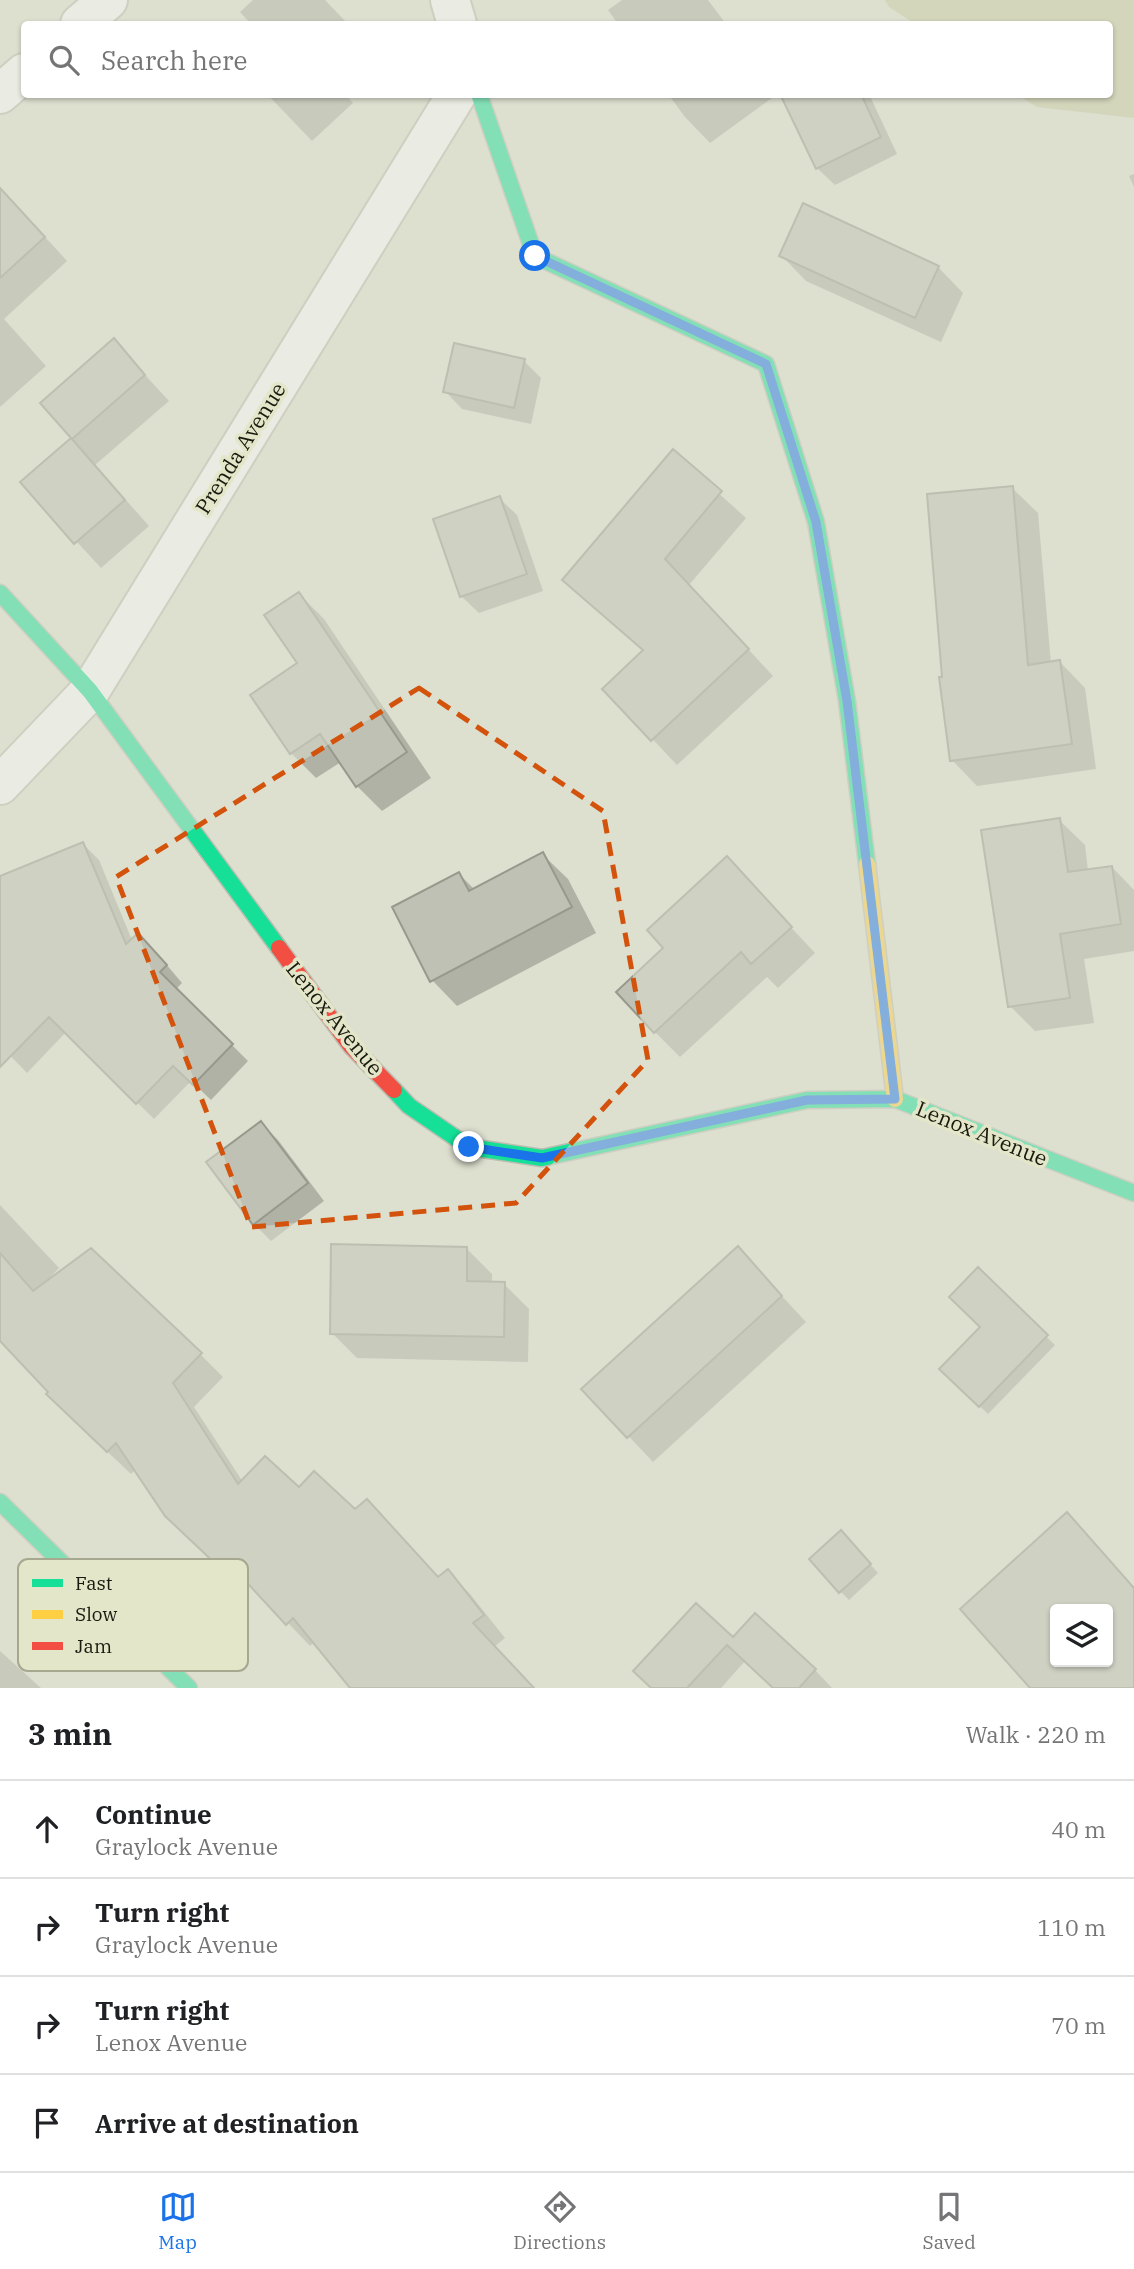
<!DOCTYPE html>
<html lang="en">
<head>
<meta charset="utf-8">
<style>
	:root { --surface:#fff; --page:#f2f2f2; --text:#202124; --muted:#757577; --line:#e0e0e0; --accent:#1a73e8 }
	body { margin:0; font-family:"IBM Plex Serif",serif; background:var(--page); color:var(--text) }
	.controls { position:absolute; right:21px; bottom:21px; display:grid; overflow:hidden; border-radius:7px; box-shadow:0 2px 5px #0004 }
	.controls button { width:63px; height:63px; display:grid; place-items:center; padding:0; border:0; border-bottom:2px solid var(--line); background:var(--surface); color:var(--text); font:35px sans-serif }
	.stop { position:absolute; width:21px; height:21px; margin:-16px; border:5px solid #1a73e8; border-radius:50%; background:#fff }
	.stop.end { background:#1a73e8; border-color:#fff; box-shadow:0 2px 7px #0008 }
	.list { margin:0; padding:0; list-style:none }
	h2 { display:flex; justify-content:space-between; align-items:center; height:91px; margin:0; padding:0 28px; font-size:30px }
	h2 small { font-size:23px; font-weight:400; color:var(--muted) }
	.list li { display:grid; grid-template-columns:46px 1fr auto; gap:21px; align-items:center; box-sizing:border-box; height:98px; padding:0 28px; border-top:2px solid var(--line) }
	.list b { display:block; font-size:26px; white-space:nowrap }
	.list p { margin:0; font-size:23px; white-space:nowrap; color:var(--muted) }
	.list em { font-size:23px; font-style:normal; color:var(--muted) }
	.icon { flex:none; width:38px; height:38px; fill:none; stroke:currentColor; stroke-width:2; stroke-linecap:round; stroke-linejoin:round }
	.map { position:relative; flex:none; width:1134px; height:1688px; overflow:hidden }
	.search { position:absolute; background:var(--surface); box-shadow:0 2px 5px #0004; left:21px; right:21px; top:21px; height:77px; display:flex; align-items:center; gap:18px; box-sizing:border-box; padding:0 24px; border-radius:7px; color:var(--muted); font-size:26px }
	.sheet { height:483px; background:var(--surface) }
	nav { display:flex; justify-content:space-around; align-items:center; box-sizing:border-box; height:98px; border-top:2px solid var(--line); background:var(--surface); font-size:19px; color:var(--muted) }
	nav a { display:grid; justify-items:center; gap:4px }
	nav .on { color:var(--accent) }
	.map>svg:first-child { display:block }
	.green { fill:#c9cda2 }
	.shadow { fill:#0003; fill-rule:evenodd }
	.building { fill:#bfc1b4; stroke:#97998c; stroke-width:2; fill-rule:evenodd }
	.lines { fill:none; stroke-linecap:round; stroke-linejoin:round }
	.street-casing { stroke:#bcbdb0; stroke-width:42 }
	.fast-casing { stroke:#bcbdb0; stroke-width:19 }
	.slow-casing { stroke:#bcbdb0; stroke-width:19 }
	.jam-casing { stroke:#bcbdb0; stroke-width:19 }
	.street { stroke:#fafaf8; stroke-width:38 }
	.fast { stroke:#16e098; stroke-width:16 }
	.slow { stroke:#ffcf43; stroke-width:16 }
	.jam { stroke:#f24e42; stroke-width:16 }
	.route { stroke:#1a73e8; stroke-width:9 }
	.marked { fill:none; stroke:#d3530c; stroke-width:5; stroke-dasharray:14 9; stroke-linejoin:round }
	.labels { text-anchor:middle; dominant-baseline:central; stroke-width:7; stroke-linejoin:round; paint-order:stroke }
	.street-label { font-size:21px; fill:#19190f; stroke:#e3e6c8 }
	.key { fill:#e3e6c8; stroke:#a6a890; stroke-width:2 }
	.key-label { font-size:19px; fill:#19190f }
</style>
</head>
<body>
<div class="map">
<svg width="1134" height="1688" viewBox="0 0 1134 1688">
	<rect width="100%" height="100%" fill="#dddfcf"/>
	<!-- green -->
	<path class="green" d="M 885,0 L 1134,0 L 1134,118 L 1037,107 L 1018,95 L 1110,94 L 1110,24 L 915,24 L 889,7 Z"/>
	<!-- shadow -->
	<path class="shadow" d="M 253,0 L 325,0 L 348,24 L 251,24 L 240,12 Z
		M 622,0 L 708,0 L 726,24 L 618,24 L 608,10 Z
		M 267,94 L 345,94 L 353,103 L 312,141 Z
		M 668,94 L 776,94 L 776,95 L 710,143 L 685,117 Z
		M 813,94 L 869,94 L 897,154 L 835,185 L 817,168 Z
		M 1134,174 L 1134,187 L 1129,176 Z
		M 0,215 L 36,227 L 67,261 L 4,319 L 46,366 L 0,407 Z
		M 781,255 L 938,267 L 963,293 L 941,342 L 806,281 Z
		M 114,341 L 169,401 L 95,465 L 149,526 L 101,568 L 22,482 L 73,438 Z
		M 524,361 L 541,378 L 531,424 L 462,409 L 445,391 Z
		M 673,452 L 746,518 L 689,585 L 773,676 L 677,765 L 605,689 L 644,652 L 564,580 Z
		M 1012,488 L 1038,513 L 1051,664 L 1060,662 L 1085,688 L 1096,769 L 977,786 L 952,760 L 944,678 Z
		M 499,498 L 517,515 L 543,591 L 479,613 L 461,596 Z
		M 299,594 L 324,619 L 431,778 L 382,811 L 357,786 L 341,762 L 316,778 L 291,753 L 252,695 L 299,663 Z
		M 1059,820 L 1085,845 L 1088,871 L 1112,867 L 1134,890 L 1134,951 L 1084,959 L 1094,1023 L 1035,1031 L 1010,1006 Z
		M 83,844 L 99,860 L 132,940 L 155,951 L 182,983 L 176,989 L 248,1061 L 211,1100 L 191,1081 L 154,1119 L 66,1032 L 27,1073 L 0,1045 L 0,878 Z
		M 542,854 L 568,879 L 596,933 L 457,1006 L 432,980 L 459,874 L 475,890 Z
		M 727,859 L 815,953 L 778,988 L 767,977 L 680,1057 L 655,1032 L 666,948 Z
		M 261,1123 L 278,1140 L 324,1201 L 271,1241 L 254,1224 Z
		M 0,1205 L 59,1268 L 47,1281 L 48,1282 L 200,1354 L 223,1377 L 194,1407 L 243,1482 L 299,1489 L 355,1512 L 367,1501 L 439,1578 L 448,1571 L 470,1594 L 505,1638 L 494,1647 L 533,1688 L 352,1688 L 315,1641 L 310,1646 L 251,1584 L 245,1590 L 190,1539 L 136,1469 L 131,1474 L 71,1417 L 51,1392 L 0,1339 Z
		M 467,1249 L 492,1274 L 492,1283 L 504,1284 L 529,1309 L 528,1362 L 357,1358 L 332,1333 Z
		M 738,1249 L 806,1322 L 653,1462 L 584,1389 Z
		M 978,1270 L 1055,1345 L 988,1414 L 941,1369 L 982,1327 Z
		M 1067,1515 L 1134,1587 L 1134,1688 L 1032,1688 L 962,1609 ZM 1055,1609 L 1108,1609 L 1108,1662 L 1055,1662 Z
		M 849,1541 L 878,1573 L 849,1600 L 841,1592 Z
		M 733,1640 L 815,1670 L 832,1688 L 774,1688 L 745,1661 L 721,1688 L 653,1688 L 636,1671 Z
		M 0,1651 L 41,1688 L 0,1688 Z"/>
	<!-- building -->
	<path class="building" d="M 780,94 L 861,94 L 881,137 L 816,169 Z
		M 0,188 L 45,237 L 0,278 Z
		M 803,203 L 939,266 L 915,318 L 779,256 Z
		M 114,338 L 145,375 L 72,439 L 125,500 L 74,544 L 20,482 L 71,438 L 40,403 Z
		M 454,343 L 525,359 L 514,408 L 443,392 Z
		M 673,449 L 722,491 L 665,559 L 749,649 L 651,741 L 602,689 L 643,650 L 562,580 Z
		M 1013,486 L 1028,665 L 1060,660 L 1072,744 L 950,761 L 939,677 L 942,677 L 927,494 Z
		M 500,496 L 527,574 L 460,597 L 433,519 Z
		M 299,592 L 407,752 L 356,787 L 320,734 L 290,754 L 250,695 L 297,663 L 264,615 Z
		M 1060,818 L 1068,872 L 1112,866 L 1121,924 L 1060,934 L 1070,998 L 1008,1007 L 981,830 Z
		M 83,842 L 126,944 L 138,933 L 167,965 L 160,972 L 233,1044 L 193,1085 L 173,1066 L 136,1104 L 49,1017 L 0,1067 L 0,876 Z
		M 543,852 L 572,907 L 430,982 L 392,907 L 459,872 L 469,891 Z
		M 727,856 L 792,927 L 751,964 L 741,952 L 654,1033 L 616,992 L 663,948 L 647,930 Z
		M 261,1121 L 308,1183 L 253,1225 L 206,1162 Z
		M 331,1244 L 467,1247 L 467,1281 L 505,1282 L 504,1337 L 330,1334 Z
		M 738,1246 L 782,1296 L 627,1438 L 581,1389 Z
		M 91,1248 L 202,1353 L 173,1383 L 238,1484 L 265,1456 L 299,1487 L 314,1471 L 355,1509 L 367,1499 L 438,1577 L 448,1569 L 484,1615 L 473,1623 L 534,1688 L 350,1688 L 293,1618 L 286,1625 L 228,1562 L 221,1569 L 165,1516 L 116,1443 L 107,1452 L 46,1394 L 48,1392 L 0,1341 L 0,1253 L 33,1291 Z
		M 978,1267 L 1048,1335 L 979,1407 L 939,1369 L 980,1327 L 949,1297 Z
		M 1067,1512 L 1134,1588 L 1134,1688 L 1030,1688 L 960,1609 ZM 1055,1609 L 1108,1609 L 1108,1662 L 1055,1662 Z
		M 841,1530 L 871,1564 L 839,1593 L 809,1559 Z
		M 696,1603 L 733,1637 L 755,1613 L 816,1669 L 799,1688 L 773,1688 L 727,1645 L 687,1688 L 651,1688 L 633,1671 Z"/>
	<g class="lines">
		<defs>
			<path id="street" d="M 450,0 L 457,24
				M 80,24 L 108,0
				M 0,94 L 24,73
				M 0,785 L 90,691 L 457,94"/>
			<path id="fast" d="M 479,94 L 535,256 L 766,364 L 816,522 L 847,701 L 867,864
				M 0,593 L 90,691 L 279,948
				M 394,1090 L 409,1106 L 469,1147 L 542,1158 L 807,1100 L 895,1099 L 1134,1193
				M 0,1502 L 189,1688"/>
			<path id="slow" d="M 867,864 L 895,1099"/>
			<path id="jam" d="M 279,948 L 351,1046 L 394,1090"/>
		</defs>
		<!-- street casing -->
		<use href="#street" class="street-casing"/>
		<!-- fast casing -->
		<use href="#fast" class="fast-casing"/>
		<!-- slow casing -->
		<use href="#slow" class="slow-casing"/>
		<!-- jam casing -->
		<use href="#jam" class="jam-casing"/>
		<!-- street -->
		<use href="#street" class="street"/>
		<!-- fast -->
		<use href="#fast" class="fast"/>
		<!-- slow -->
		<use href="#slow" class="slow"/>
		<!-- jam -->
		<use href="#jam" class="jam"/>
	</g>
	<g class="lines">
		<!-- route -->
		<path class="route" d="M 469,1147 L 542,1158 L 807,1100 L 895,1099 L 847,701 L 816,522 L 766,364 L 535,256"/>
	</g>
	<!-- marked area -->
	<path d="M0 0H1134V1688H0ZM 419,688 L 603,811 L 648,1060 L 516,1203 L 251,1227 L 116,877 Z" fill="#dddfcf" fill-opacity=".55" fill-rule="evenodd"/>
	<path class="marked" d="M 419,688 L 603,811 L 648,1060 L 516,1203 L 251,1227 L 116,877 Z"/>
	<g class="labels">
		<!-- street labels -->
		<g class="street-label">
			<text transform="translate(240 448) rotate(-58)">Prenda Avenue</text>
			<text transform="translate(335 1018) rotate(51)">Lenox Avenue</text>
			<text transform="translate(982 1133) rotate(22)">Lenox Avenue</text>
		</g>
	</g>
	<!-- legend -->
	<rect x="18" y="1559" width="230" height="112" rx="10" class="key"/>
	<rect x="32" y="1579" width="31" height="8" fill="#16e098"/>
	<rect x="32" y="1610" width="31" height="9" fill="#ffcf43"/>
	<rect x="32" y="1642" width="31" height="8" fill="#f24e42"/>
	<g class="key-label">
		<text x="75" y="1590">Fast</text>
		<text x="75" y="1621">Slow</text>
		<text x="75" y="1653">Jam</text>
	</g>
</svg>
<div class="controls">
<button><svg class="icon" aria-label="layers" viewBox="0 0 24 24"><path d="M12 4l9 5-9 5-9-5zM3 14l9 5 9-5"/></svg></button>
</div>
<div class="stop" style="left:535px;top:256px"></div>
<div class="stop end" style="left:469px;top:1147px"></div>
<div class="search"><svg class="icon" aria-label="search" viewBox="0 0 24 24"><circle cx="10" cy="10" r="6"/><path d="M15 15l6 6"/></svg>Search here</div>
</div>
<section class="sheet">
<h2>3 min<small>Walk · 220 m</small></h2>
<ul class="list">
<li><svg class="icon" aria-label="ahead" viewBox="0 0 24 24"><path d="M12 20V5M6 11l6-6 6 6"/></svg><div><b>Continue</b><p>Graylock Avenue</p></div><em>40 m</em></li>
<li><svg class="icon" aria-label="right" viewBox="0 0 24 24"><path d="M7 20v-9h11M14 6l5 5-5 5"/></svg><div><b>Turn right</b><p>Graylock Avenue</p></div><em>110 m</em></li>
<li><svg class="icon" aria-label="right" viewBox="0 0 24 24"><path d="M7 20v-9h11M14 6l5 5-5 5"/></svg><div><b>Turn right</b><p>Lenox Avenue</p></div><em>70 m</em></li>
<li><svg class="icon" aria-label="arrive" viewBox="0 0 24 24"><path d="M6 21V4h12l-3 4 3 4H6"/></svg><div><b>Arrive at destination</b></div></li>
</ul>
</section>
<nav>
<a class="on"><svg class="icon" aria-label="map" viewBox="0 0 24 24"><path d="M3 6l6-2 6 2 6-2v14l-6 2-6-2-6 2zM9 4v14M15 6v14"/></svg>Map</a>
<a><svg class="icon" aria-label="directions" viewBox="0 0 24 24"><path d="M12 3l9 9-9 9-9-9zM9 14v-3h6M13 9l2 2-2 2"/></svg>Directions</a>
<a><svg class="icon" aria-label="saved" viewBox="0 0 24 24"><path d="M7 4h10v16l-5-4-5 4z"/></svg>Saved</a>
</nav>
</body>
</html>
